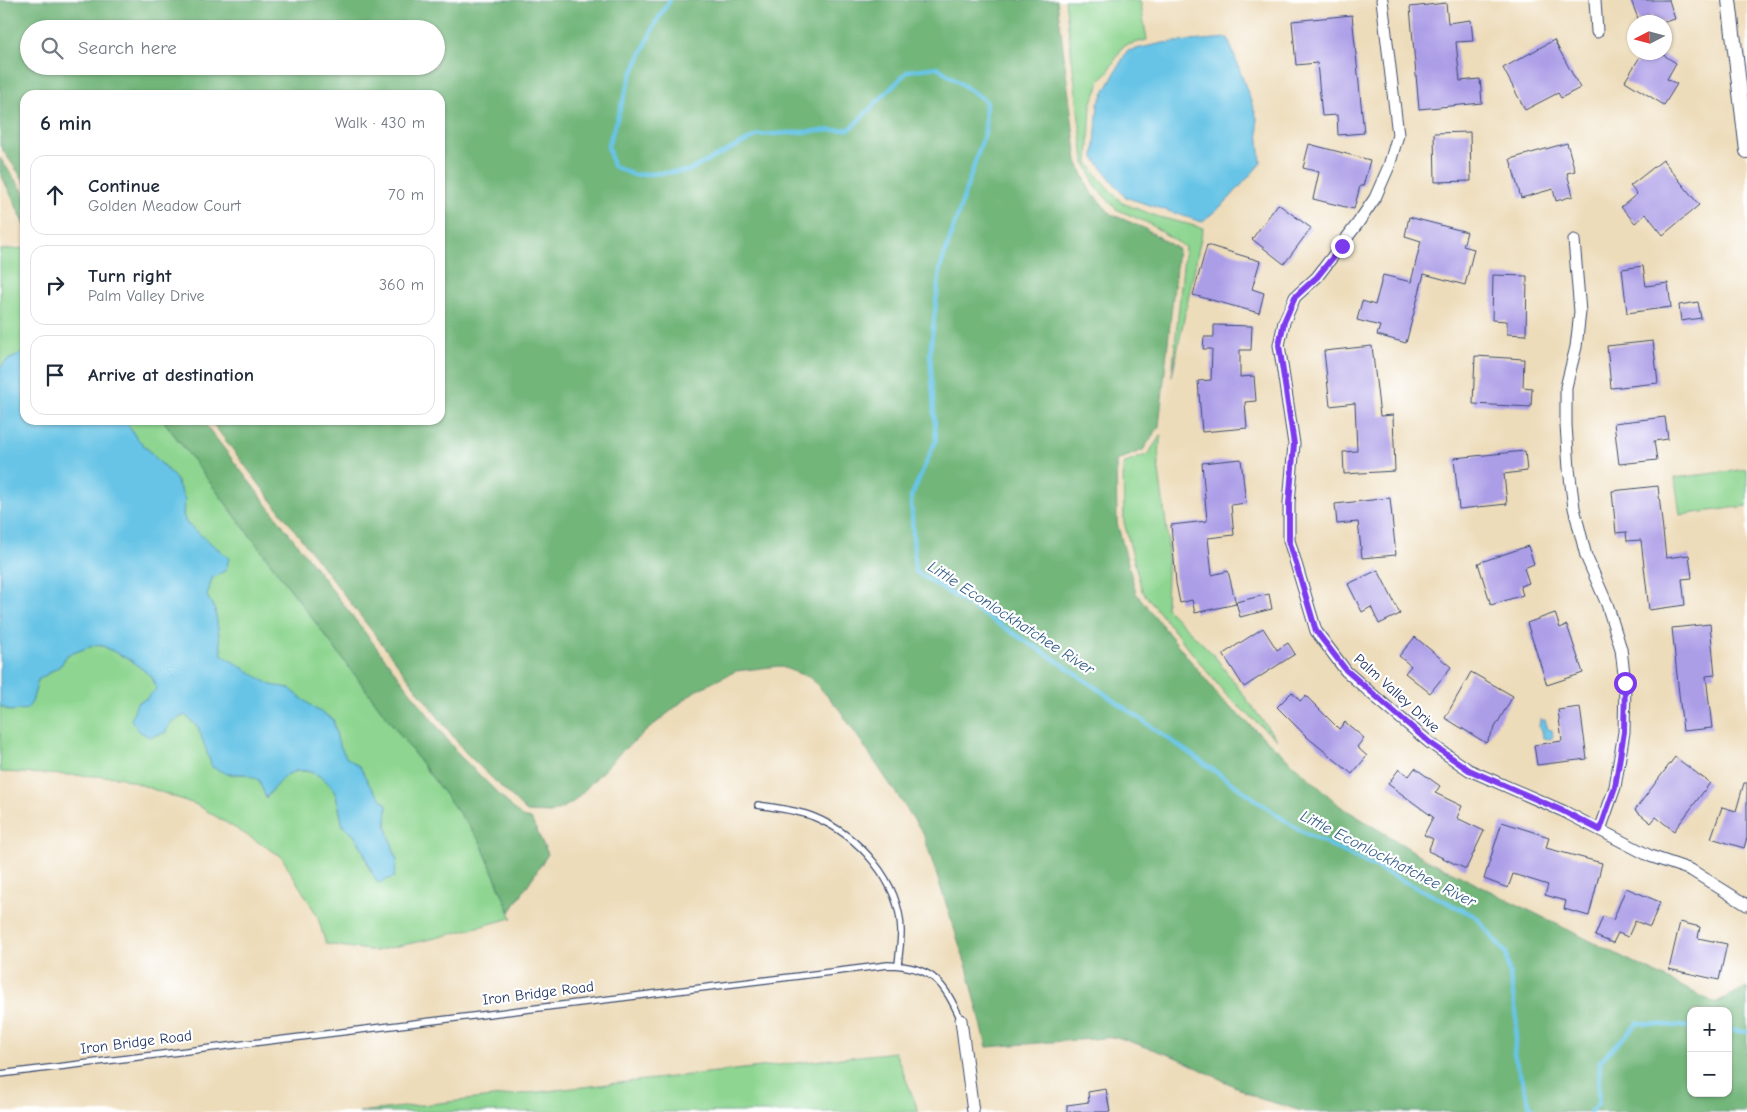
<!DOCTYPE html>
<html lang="en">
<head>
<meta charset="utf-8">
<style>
	:root { --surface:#fff; --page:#f2f2f3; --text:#1f2937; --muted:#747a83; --line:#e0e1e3 }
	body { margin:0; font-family:"Comic Neue",sans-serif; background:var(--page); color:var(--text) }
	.controls { position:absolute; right:15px; bottom:15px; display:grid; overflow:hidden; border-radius:10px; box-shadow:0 1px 4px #0004 }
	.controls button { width:45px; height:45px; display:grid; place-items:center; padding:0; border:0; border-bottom:1px solid var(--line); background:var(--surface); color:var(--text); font:25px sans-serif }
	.compass { position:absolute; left:1627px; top:15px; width:45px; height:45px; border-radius:50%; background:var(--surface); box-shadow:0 1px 4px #0004; rotate:264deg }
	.stop { position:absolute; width:15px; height:15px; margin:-11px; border:4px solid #7c3aed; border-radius:50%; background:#fff }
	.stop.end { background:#7c3aed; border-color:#fff; box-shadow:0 1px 5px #0008 }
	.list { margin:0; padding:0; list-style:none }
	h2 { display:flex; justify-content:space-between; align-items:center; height:65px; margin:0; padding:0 20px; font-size:21px }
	h2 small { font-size:16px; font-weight:400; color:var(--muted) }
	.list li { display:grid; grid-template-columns:32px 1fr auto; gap:15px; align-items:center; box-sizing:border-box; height:80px; margin:0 10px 10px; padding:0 10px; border:1px solid var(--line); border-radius:15px }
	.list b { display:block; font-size:19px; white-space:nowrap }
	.list p { margin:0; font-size:16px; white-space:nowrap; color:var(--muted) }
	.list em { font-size:16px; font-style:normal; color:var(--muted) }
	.icon { flex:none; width:28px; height:28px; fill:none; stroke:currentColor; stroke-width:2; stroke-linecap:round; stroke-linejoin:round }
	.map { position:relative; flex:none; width:1747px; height:1112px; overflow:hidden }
	.search { position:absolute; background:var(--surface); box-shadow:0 1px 4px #0004; left:20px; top:20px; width:425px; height:55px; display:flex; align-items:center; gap:12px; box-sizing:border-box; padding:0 18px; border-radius:28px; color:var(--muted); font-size:19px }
	.panel { position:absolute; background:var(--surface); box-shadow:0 1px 4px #0004; left:20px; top:90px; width:425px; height:335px; border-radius:15px }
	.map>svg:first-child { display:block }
	.green { fill:#8dd590; stroke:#548277 }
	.forest { fill:#72b67a; stroke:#46726c; fill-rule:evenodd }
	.water { fill:#68c4e6; stroke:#427aa2 }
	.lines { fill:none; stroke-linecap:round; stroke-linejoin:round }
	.stream { stroke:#68c4e6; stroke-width:4.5 }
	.building { fill:#ac9de7 }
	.service-casing { stroke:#3a496c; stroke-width:8 }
	.minor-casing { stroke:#3a496c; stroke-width:13 }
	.tertiary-casing { stroke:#3a496c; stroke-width:16 }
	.service { stroke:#fff; stroke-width:5.5 }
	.minor { stroke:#fff; stroke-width:11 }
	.tertiary { stroke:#fff; stroke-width:14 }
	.route { stroke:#7c3aed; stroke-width:6 }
	.labels { text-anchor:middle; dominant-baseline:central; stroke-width:4.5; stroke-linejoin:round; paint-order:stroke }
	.street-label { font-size:15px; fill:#1b2f5e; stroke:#fff }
	.water-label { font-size:16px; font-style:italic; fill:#325c87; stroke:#fff }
</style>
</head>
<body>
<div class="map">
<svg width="1747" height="1112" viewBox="0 0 1747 1112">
	<rect width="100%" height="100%" fill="#fff"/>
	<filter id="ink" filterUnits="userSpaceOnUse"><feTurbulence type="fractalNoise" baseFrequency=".02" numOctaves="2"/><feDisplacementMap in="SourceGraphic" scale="10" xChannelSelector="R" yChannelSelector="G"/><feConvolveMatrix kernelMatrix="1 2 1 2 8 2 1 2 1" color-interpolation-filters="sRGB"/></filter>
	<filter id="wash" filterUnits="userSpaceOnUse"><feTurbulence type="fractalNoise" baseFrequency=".0096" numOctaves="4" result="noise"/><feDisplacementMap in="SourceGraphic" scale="20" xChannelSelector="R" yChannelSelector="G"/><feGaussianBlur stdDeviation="1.12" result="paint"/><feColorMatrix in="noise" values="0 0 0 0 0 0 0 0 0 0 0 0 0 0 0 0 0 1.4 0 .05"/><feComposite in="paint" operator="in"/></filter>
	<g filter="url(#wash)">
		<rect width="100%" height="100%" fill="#eddcba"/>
		<!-- green -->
		<path class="green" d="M 1065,0 L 1140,0 L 1147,40 L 1123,46 L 1108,72 L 1100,79 L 1098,89 L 1091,104 L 1088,162 L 1099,178 L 1122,203 L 1159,217 L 1203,228 L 1172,376 L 1185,247 L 1150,224 L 1116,209 L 1096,187 L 1084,160 Z
			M 25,248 L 25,352 L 6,361 L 0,368 L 0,250 Z
			M 125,420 L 163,420 L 480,841 L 512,918 L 436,938 L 375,951 L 326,944 L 317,915 L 281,856 L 197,805 L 119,777 L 0,772 L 0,706 L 10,711 L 32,702 L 38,680 L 61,665 L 67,655 L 95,645 L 103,646 L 132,661 L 152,677 L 156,689 L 147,698 L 137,703 L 171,722 L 185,715 L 198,727 L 204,743 L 227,774 L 245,774 L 259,780 L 266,798 C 272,791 277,782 284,777 C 300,764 326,773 334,791 C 339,802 340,815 343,826 C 360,837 364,853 370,871 L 397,861 L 386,825 L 387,805 L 370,786 L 360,767 L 346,757 L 338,742 L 333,719 L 315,709 L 289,688 L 271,686 L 222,655 L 215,610 L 207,596 L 212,578 L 226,570 L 220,550 C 207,543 198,532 186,523 L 183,514 L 185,500 L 175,478 L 135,436 Z
			M 1161,435 L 1158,463 L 1168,539 L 1166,608 L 1213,654 L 1277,740 L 1227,696 L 1142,591 L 1124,522 L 1123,464 L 1148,454 Z
			M 1747,469 L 1747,506 L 1680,515 L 1675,478 Z
			M 895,1052 L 919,1112 L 359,1112 Z"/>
		<!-- forest -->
		<path class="forest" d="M 0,0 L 1057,0 L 1077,161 L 1090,191 L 1111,214 L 1146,229 L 1178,249 L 1159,426 L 1143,450 L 1116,461 L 1117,523 L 1136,593 L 1222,700 L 1340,806 L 1426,859 L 1715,1003 L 1747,987 L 1747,1112 L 1305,1112 L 1258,1098 L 1178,1058 L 1117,1037 L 987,1047 L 968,971 L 923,833 L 839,709 L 811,678 L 779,666 L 736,671 L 695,691 L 622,751 L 572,803 L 551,813 L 527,812 L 465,752 L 210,420 L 440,420 L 440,95 L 25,95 L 25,182 L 0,146 ZM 29,29 L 436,29 L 436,66 L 29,66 ZM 1691,1011 L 1728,1011 L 1728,1093 L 1691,1093 Z
			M 0,158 L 25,194 L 25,225 L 0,172 Z
			M 163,420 L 202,420 L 459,755 L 522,817 L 531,819 L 548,854 L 510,912 L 480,841 Z"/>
		<!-- water -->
		<path class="water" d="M 1228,38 L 1257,118 L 1261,163 L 1227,201 L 1202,222 L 1125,197 L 1094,158 L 1098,104 L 1127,51 L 1163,43 Z
			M 25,352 L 25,420 L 125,420 L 135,436 L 175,478 L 185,500 L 183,514 L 186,523 L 229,558 L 226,570 L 212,578 L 207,596 L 215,610 L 222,655 L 271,685 L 289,688 L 315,709 L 333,719 L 338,742 L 346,757 L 360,767 L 370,786 L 387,805 L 386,825 L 397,861 L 394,877 L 378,883 C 364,863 366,840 343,826 C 340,815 339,799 333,789 C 322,773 299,763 283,778 C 277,784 271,791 266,798 L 259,780 L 245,774 L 227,774 L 212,767 L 198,727 L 185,715 L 171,722 L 165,733 L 149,737 L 139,731 L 131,720 L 137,703 L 147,698 L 156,689 L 152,677 L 132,661 L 103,646 L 95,645 L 67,655 L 61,665 L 38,680 L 32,702 L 27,709 L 10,711 L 0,706 L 0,368 L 6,361 Z
			M 1540,720 L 1545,720 L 1548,729 L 1552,730 L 1553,736 L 1551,739 L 1543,738 L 1542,730 L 1539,727 Z"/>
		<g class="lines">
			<!-- stream -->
			<path class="stream" d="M 670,0 L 656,22 L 631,76 L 608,146 L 613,166 L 634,175 L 688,171 L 758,135 L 850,129 L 908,71 L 937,67 L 986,101 L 985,132 L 940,269 L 930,353 L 936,440 L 911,497 L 915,571 L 1062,664 L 1299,830 L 1475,916 L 1506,953 L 1517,1018 L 1514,1055 L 1530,1106 L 1538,1112
				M 1728,1030 L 1747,1032
				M 1590,1112 L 1598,1104 L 1600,1061 L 1638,1023 L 1691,1027"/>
		</g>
		<g id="blocks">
			<!-- building -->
			<path class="building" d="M 1631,0 L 1669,0 L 1675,19 L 1664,22 L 1655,22 L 1652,16 L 1639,21 Z
				M 1446,3 L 1448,23 L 1471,20 L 1473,41 L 1456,42 L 1460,81 L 1480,79 L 1482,103 L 1419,109 L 1410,7 Z
				M 1352,15 L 1364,133 L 1338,135 L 1337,115 L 1322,116 L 1317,63 L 1296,65 L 1292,21 Z
				M 1554,40 L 1580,88 L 1561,98 L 1558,93 L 1525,110 L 1503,68 Z
				M 1643,52 L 1659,52 L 1676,63 L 1667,79 L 1677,84 L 1664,105 L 1625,81 Z
				M 1470,132 L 1471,181 L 1435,182 L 1434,133 Z
				M 1567,143 L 1575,171 L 1567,173 L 1573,196 L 1556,201 L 1553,189 L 1521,198 L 1510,159 Z
				M 1309,144 L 1370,160 L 1363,186 L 1360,186 L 1354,209 L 1313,199 L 1319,172 L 1303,168 Z
				M 1663,160 L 1699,205 L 1663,235 L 1646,214 L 1635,223 L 1621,207 L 1637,194 L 1630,186 Z
				M 1278,204 L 1311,228 L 1284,264 L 1252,239 Z
				M 1409,217 L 1467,232 L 1463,246 L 1474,249 L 1465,285 L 1424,274 L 1406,343 L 1377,335 L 1380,326 L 1357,320 L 1362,301 L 1375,305 L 1383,275 L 1411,282 L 1421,241 L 1405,236 Z
				M 1207,245 L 1260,261 L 1252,289 L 1264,293 L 1259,313 L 1193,295 Z
				M 1643,266 L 1646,286 L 1668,283 L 1671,307 L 1627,313 L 1622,269 Z
				M 1493,275 L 1527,276 L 1526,335 L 1507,334 L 1507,321 L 1492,320 Z
				M 1698,302 L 1701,318 L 1681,321 L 1679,305 Z
				M 1214,325 L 1252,326 L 1251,350 L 1240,350 L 1240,377 L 1254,376 L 1256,401 L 1245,402 L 1247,428 L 1202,432 L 1198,381 L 1211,380 L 1212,349 L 1203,349 L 1204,337 L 1214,337 Z
				M 1653,341 L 1658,383 L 1611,388 L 1607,346 Z
				M 1372,346 L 1380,416 L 1393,415 L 1395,471 L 1344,474 L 1343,452 L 1357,451 L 1355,403 L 1330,406 L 1324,351 Z
				M 1475,356 L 1524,359 L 1523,387 L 1532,388 L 1531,407 L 1473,404 Z
				M 1665,417 L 1668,439 L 1654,441 L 1657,460 L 1619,464 L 1614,423 Z
				M 1525,451 L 1527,471 L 1504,474 L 1507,504 L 1459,509 L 1454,458 Z
				M 1241,459 L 1246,503 L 1231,505 L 1234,535 L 1208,538 L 1212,575 L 1228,571 L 1236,604 L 1195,613 L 1192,600 L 1180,603 L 1176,583 L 1171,525 L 1207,521 L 1202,463 Z
				M 1658,486 L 1666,558 L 1689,555 L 1692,578 L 1682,579 L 1685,605 L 1649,610 L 1641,540 L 1627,541 L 1626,532 L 1616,533 L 1612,491 Z
				M 1390,498 L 1396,555 L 1362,558 L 1358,522 L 1337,524 L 1335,504 Z
				M 1528,546 L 1534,564 L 1524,568 L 1529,583 L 1520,586 L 1523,595 L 1491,605 L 1478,563 Z
				M 1378,570 L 1400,614 L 1379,624 L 1371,607 L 1362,612 L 1348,584 Z
				M 1269,594 L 1272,609 L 1240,617 L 1236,602 Z
				M 1555,613 L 1560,628 L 1567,625 L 1583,673 L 1547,685 L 1527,623 Z
				M 1710,624 L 1715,675 L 1706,676 L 1712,728 L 1683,731 L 1672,628 Z
				M 1263,628 L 1277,650 L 1288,643 L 1295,654 L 1244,687 L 1223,654 Z
				M 1415,637 L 1451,667 L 1430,693 L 1405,673 L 1411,666 L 1399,656 Z
				M 1471,672 L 1513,696 L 1486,743 L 1445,718 Z
				M 1292,692 L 1300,701 L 1306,696 L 1339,729 L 1345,722 L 1364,738 L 1357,747 L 1367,756 L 1352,774 L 1307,737 L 1277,707 Z
				M 1580,707 L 1587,759 L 1537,765 L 1534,745 L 1562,741 L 1558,710 Z
				M 1675,757 L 1710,783 L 1674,831 L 1656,817 L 1651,823 L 1635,810 Z
				M 1415,768 L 1440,786 L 1435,793 L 1462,806 L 1457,818 L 1484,831 L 1466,869 L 1428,851 L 1433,839 L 1424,835 L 1433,817 L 1388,784 L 1399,769 L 1409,776 Z
				M 1744,783 L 1747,783 L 1747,838 L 1744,848 L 1711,838 L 1722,807 L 1736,811 Z
				M 1502,822 L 1549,837 L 1546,848 L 1602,863 L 1589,916 L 1564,909 L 1566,901 L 1545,895 L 1548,885 L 1513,874 L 1508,888 L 1484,879 Z
				M 1626,888 L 1660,902 L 1650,927 L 1635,921 L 1628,937 L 1618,933 L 1613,943 L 1595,936 L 1603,916 L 1613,920 Z
				M 1680,922 L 1700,927 L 1698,938 L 1727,944 L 1719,980 L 1669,969 Z
				M 1106,1089 L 1110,1112 L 1067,1112 L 1067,1105 L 1089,1102 L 1088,1092 Z"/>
		</g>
	</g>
	<g filter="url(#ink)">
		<use href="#blocks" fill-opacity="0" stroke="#3a496c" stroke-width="1"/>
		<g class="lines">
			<defs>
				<path id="service" d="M 758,805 C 777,808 797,810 814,817 C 858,835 900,881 901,931 C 901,942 899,954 898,965
					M 0,1074 L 888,965 C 933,966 944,983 961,1020"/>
				<path id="minor" d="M 1382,0 L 1398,135 L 1389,166 L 1375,198 L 1358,223 L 1317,277 L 1295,297 L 1284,322 L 1279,345 L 1294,444 L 1289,503 L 1289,540 L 1316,631 L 1346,671 L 1372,694 L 1430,743 L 1469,770 L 1563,811 L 1650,856 L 1691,870 L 1747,905
					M 1595,0 L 1597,32
					M 1574,240 L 1580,312 L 1576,347 L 1566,387 L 1566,425 L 1569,469 L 1574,508 L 1586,556 L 1607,604 L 1621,649 L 1625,683 L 1624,732 L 1615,787 L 1600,830
					M 961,1020 L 973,1112"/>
				<path id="tertiary" d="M 1729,0 L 1747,151"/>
			</defs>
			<!-- service casing -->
			<use href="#service" class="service-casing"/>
			<!-- minor casing -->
			<use href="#minor" class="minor-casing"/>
			<!-- tertiary casing -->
			<use href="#tertiary" class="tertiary-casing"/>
			<!-- service -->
			<use href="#service" class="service"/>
			<!-- minor -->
			<use href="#minor" class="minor"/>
			<!-- tertiary -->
			<use href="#tertiary" class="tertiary"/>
		</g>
	</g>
	<g class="lines" filter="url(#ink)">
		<!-- route -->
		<path class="route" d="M 1342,246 L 1317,277 L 1295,297 L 1284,322 L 1279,345 L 1294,444 L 1289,504 L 1289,540 L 1316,631 L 1346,670 L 1430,743 L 1469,770 L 1563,811 L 1600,830 L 1615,787 L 1624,732 L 1625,683"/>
	</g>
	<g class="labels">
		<!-- street labels -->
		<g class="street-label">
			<text transform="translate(1397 693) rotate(42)">Palm Valley Drive</text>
			<text transform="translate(538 993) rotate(-7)">Iron Bridge Road</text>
			<text transform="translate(136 1042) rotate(-7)">Iron Bridge Road</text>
		</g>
		<!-- water labels -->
		<g class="water-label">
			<text transform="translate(1011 618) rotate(33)">Little Econlockhatchee River</text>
			<text transform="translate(1388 859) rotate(27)">Little Econlockhatchee River</text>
		</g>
	</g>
</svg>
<div class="controls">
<button>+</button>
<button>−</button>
</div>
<svg class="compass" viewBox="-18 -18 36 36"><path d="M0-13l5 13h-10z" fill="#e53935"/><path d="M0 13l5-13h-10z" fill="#747a83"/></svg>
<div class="stop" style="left:1625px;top:683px"></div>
<div class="stop end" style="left:1342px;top:246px"></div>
<div class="search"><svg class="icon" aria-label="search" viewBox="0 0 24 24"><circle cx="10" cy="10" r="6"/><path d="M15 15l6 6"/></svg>Search here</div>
<section class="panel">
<h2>6 min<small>Walk · 430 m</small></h2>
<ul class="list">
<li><svg class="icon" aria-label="ahead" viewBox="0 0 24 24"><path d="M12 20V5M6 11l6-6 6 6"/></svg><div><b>Continue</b><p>Golden Meadow Court</p></div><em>70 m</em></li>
<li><svg class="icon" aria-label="right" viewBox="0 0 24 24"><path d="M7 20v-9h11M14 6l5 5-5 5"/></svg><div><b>Turn right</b><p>Palm Valley Drive</p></div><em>360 m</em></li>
<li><svg class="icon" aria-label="arrive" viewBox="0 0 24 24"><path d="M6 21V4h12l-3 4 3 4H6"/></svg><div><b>Arrive at destination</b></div></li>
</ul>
</section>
</div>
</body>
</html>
